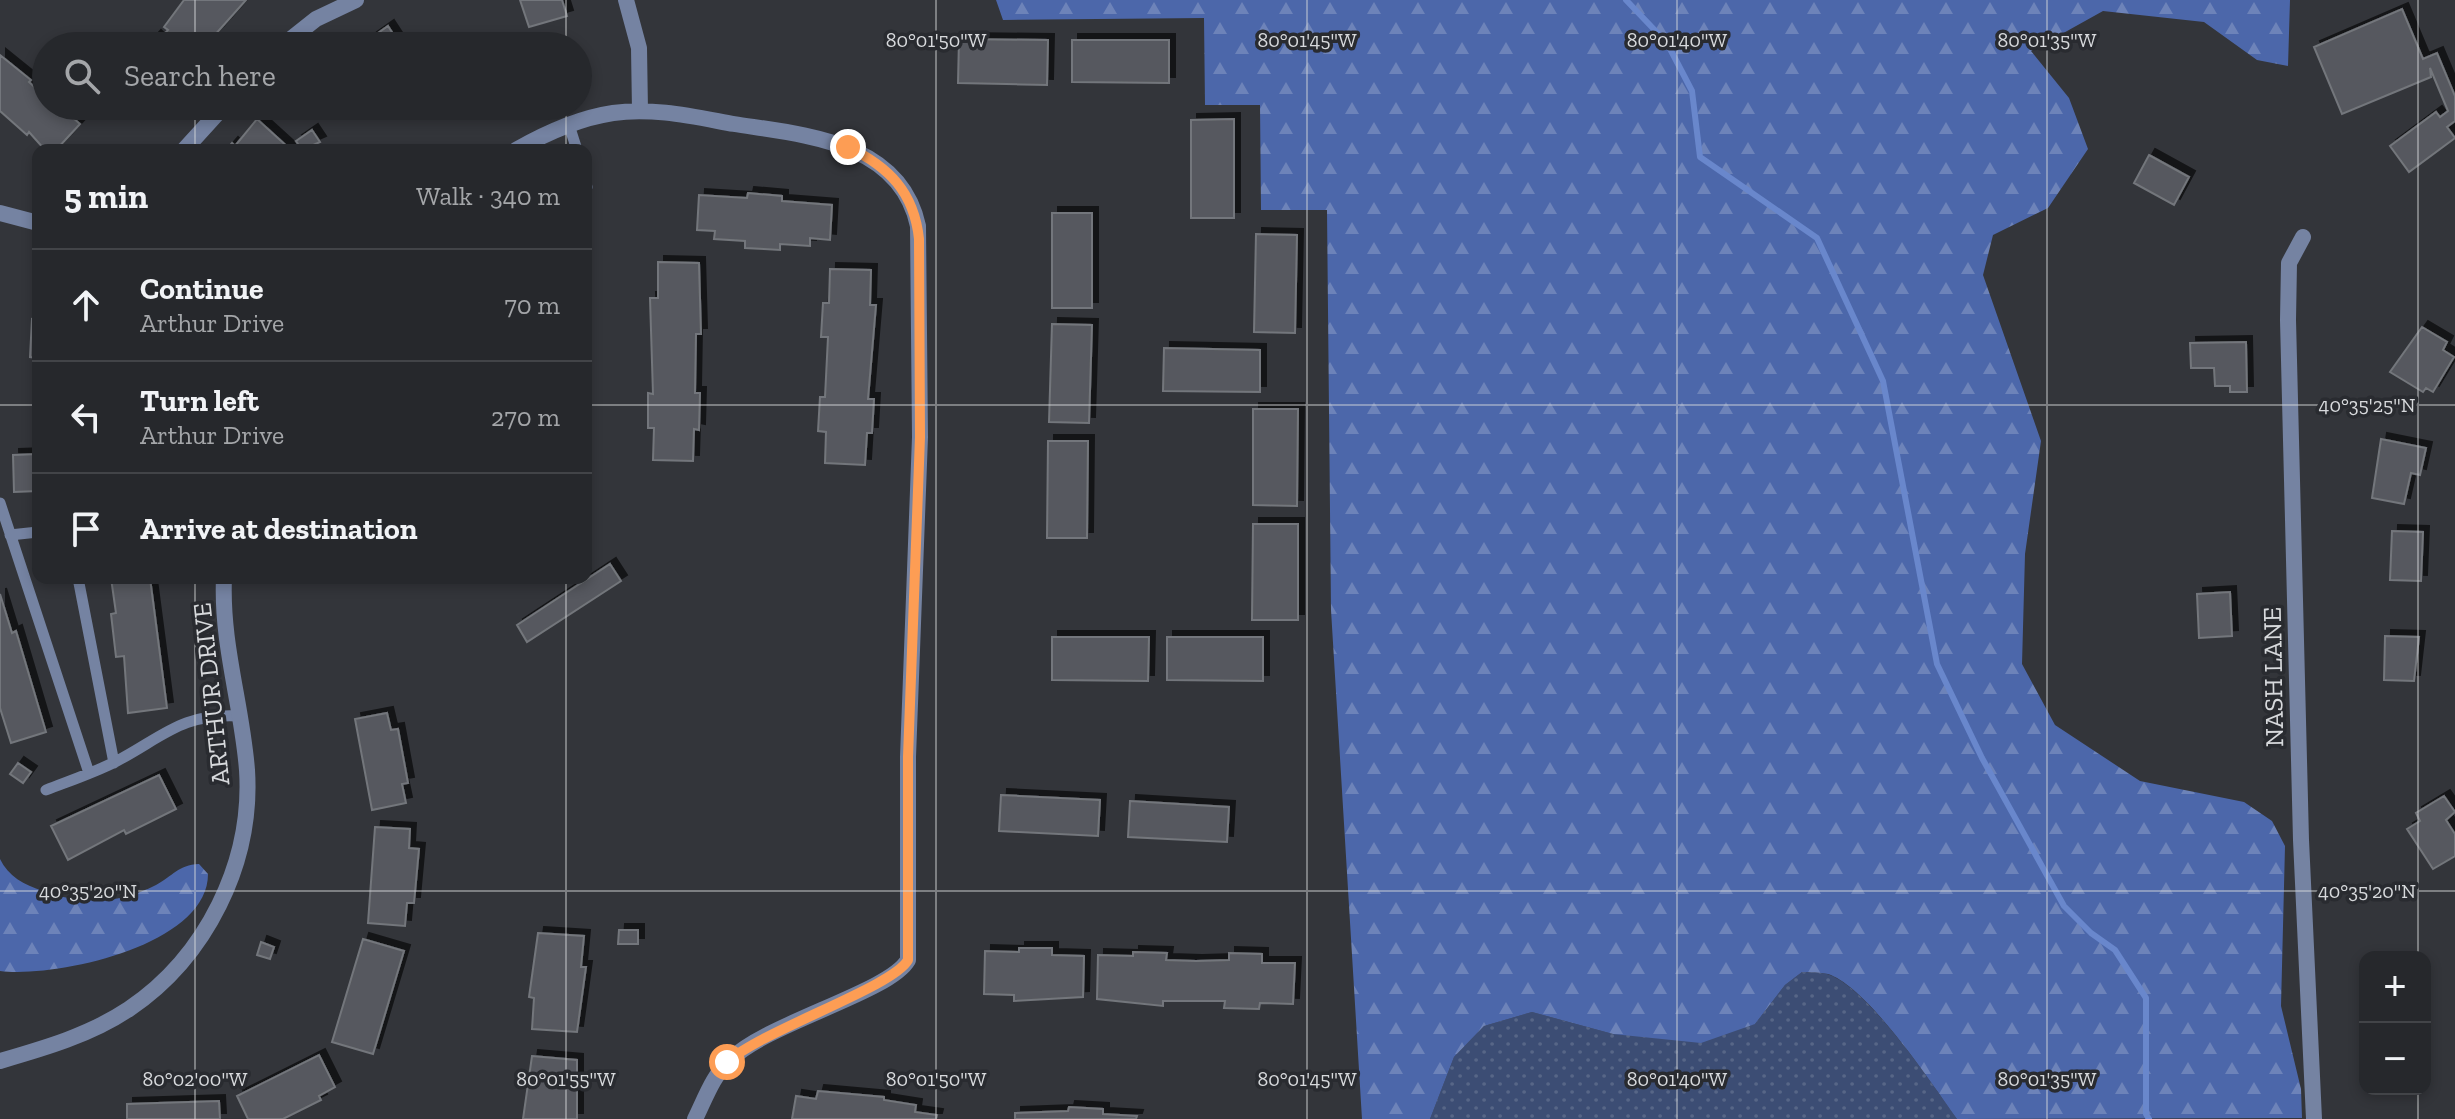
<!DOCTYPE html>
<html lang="en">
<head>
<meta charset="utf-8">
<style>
	:root { --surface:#26282c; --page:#323438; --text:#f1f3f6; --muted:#a4a6a9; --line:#424448 }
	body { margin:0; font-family:"Zilla Slab",serif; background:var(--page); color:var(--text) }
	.controls { position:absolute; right:24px; bottom:24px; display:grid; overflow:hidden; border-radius:16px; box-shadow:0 4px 12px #0003 }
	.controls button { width:72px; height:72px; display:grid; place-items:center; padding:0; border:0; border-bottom:2px solid var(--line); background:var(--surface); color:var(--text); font:40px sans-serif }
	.stop { position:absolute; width:24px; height:24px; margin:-18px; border:6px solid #fd9d54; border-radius:50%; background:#fff }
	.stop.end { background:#fd9d54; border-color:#fff; box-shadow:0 2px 8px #0008 }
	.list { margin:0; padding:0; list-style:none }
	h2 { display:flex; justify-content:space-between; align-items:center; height:104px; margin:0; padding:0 32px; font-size:34px }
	h2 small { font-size:26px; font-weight:400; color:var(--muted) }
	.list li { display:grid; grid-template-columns:52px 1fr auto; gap:24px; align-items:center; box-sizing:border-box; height:112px; padding:0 32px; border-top:2px solid var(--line) }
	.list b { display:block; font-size:30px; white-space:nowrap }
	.list p { margin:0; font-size:26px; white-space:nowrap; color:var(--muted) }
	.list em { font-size:26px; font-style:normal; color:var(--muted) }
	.icon { flex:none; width:44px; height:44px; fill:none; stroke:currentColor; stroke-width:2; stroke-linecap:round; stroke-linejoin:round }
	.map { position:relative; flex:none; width:2455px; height:1119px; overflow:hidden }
	.search { position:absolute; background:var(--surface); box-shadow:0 4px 12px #0003; left:32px; top:32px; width:560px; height:88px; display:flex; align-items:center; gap:20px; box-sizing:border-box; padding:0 28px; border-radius:44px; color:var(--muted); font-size:30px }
	.panel { position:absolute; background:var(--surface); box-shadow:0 4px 12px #0003; left:32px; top:144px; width:560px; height:440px; border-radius:16px }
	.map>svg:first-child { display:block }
	.grass { fill:url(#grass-dots) }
	.forest { fill:url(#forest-firs) }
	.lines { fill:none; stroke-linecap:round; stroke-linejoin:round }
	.stream { stroke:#6987cc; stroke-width:6 }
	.building { fill:#57595e; stroke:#73767b; stroke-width:2; filter:url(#shadow) }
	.lane { stroke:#7583a2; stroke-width:11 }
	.street { stroke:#7583a2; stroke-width:16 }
	.route { stroke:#fd9d54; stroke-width:10 }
	.ticks { fill:none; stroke:#d7d9dc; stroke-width:2; stroke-opacity:0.45 }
	.labels { text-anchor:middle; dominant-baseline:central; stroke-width:7; stroke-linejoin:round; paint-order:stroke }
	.street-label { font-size:26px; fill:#d7d9dc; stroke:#292b30 }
	.ticks-label { font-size:20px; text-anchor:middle; fill:#d7d9dc; stroke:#292b30; stroke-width:7; stroke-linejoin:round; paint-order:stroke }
</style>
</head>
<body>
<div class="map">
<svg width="2455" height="1119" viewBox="0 0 2455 1119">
	<defs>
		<pattern id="grass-dots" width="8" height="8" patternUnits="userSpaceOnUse" patternTransform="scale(2)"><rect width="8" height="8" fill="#3c4d74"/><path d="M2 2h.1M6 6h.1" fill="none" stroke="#576687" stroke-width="1.8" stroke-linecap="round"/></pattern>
		<pattern id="forest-firs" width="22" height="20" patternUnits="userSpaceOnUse" patternTransform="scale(2)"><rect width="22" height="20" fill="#4c67aa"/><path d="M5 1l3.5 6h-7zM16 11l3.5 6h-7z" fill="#6d83b9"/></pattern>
		<filter id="shadow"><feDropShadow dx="6" dy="-6" stdDeviation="0" flood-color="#0009"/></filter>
	</defs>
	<rect width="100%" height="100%" fill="#33353a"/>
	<!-- grass -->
	<path class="grass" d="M 1802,972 C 1810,973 1820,972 1827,974 C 1867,986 1932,1084 1957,1119 L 1430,1119 L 1454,1057 L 1484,1026 L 1532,1012 L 1613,1034 L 1755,1024 L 1785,985 Z"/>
	<!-- forest -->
	<path class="forest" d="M 996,0 L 2290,0 L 2288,66 L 2257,60 L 2204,22 L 2103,11 L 2031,51 L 2069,98 L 2088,149 L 2048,208 L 1993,235 L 1983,275 L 2041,441 L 2025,554 L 2022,664 L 2055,725 L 2140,781 L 2244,802 L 2272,821 L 2285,846 L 2281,1006 L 2301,1089 L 2302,1118 L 1957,1119 C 1932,1084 1868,987 1828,974 C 1820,972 1810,973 1802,972 L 1785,985 L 1755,1024 L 1701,1043 L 1613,1034 L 1532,1012 L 1484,1026 L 1454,1057 L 1430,1119 L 1362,1119 L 1331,610 L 1327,210 L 1261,210 L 1260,105 L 1205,105 L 1204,18 L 1003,20 Z
		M 0,859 C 8,876 24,885 43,891 C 81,905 119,904 156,885 C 173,876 178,865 199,864 L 208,874 C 208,946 55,978 0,971 Z"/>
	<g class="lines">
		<!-- stream -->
		<path class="stream" d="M 1626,0 L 1667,43 L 1692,91 L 1700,157 L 1817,238 L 1883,381 L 1937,664 L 1982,758 L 2064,906 L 2091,933 L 2115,950 L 2146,998 L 2146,1114 L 2149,1119"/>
	</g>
	<!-- building -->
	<path class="building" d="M 184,0 L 246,0 L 205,46 L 146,46 L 155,36 L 159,40 L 168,30 L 164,27 Z
		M 520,0 L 562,0 L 567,16 L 529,27 Z
		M 2402,9 L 2423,59 L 2437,53 L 2455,96 L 2455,121 L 2447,127 L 2455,138 L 2409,172 L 2390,146 L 2436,112 L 2440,117 L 2448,111 L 2430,68 L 2431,77 L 2342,114 L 2314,47 Z
		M 388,26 L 401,46 L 368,46 L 374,42 L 371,38 Z
		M 959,39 L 1048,40 L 1047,85 L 958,83 Z
		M 1072,40 L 1169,40 L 1169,83 L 1072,82 Z
		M 0,55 L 31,80 L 29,82 L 39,91 L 41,89 L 46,93 L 46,106 L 63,109 L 80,124 L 56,150 L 45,150 L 29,132 L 27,135 L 0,111 Z
		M 257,119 L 290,149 L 289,150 L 226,150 L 232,143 L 235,146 Z
		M 1234,119 L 1234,218 L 1191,218 L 1191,120 Z
		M 312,130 L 320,142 L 302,150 L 296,141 Z
		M 2149,155 L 2189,177 L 2174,205 L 2134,183 Z
		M 748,193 L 782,196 L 782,201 L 832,205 L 830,240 L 810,238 L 810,246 L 780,244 L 780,250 L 745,248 L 745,241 L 714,239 L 715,231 L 697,230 L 699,195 L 747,198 Z
		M 1052,213 L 1092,213 L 1092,308 L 1052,308 Z
		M 1256,234 L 1297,235 L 1295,333 L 1254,332 Z
		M 658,262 L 699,263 L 701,334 L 696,334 L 695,393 L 700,393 L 699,430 L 694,429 L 693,461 L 653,460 L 654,428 L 648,428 L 648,393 L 653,394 L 650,298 L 658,298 Z
		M 830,269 L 871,270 L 870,305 L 876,305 L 868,399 L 874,399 L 872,433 L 867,433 L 865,465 L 825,463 L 826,432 L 818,431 L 820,397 L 825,397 L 828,337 L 821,337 L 823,303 L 829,303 Z
		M 32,319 L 38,320 L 38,358 L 30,357 Z
		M 1052,324 L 1092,325 L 1089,423 L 1049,422 Z
		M 2422,327 L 2447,342 L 2443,350 L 2454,357 L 2433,392 L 2426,388 L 2423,392 L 2390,372 Z
		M 2246,342 L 2247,392 L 2230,392 L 2230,386 L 2215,386 L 2214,368 L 2191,368 L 2190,343 Z
		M 1164,348 L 1260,350 L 1260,392 L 1163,391 Z
		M 1253,409 L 1298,409 L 1297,506 L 1253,505 Z
		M 2381,439 L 2426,448 L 2420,475 L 2411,473 L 2404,504 L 2372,498 Z
		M 1048,441 L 1088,441 L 1087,538 L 1047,538 Z
		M 38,454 L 38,491 L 14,492 L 13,455 Z
		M 1253,524 L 1298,524 L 1298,620 L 1252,620 Z
		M 2392,531 L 2423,532 L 2421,581 L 2390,580 Z
		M 610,564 L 621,581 L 527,642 L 517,625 Z
		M 111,578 L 150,578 L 167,708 L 128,713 L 124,656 L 116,657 L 111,614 L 116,613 Z
		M 2230,592 L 2232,636 L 2199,638 L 2197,594 Z
		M 0,594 L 12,633 L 16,631 L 46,732 L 11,743 L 0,708 Z
		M 2385,636 L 2419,637 L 2414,681 L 2384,680 Z
		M 1052,637 L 1149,637 L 1148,681 L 1052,680 Z
		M 1167,637 L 1263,637 L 1263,681 L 1167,680 Z
		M 387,713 L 391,730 L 398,729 L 408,783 L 402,784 L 406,803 L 372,810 L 355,719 Z
		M 18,763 L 31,772 L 23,783 L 10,774 Z
		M 159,775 L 176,809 L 126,834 L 124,830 L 68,860 L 51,826 Z
		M 1001,795 L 1100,800 L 1098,836 L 999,831 Z
		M 2444,796 L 2455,812 L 2446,820 L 2455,834 L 2455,856 L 2433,869 L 2407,829 L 2420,821 L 2416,813 Z
		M 1130,801 L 1229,807 L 1227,842 L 1128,837 Z
		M 375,827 L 410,829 L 409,848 L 419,849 L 414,903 L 407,903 L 405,926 L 368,923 Z
		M 619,930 L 638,930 L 638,944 L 618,944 Z
		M 538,933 L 584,936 L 581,967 L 586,967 L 577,1032 L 532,1029 L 534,998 L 529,997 Z
		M 363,939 L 404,951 L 373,1054 L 332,1042 Z
		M 261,942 L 274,947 L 270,959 L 257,955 Z
		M 1019,948 L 1052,948 L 1052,955 L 1084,956 L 1083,997 L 1014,1001 L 1014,995 L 984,994 L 985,951 L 1019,952 Z
		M 1133,952 L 1167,953 L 1166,960 L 1196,961 L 1229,960 L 1229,953 L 1262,954 L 1262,963 L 1295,963 L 1293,1004 L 1260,1003 L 1259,1009 L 1224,1008 L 1225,1001 L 1163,1001 L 1163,1006 L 1097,999 L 1098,955 L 1133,956 Z
		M 319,1055 L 335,1087 L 319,1096 L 321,1100 L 283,1119 L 248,1119 L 237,1096 Z
		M 532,1056 L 577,1060 L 577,1119 L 523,1119 Z
		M 818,1091 L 884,1097 L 884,1100 L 916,1105 L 915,1112 L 937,1115 L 936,1119 L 792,1119 L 796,1096 L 816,1099 Z
		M 219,1101 L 220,1119 L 127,1119 L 127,1104 Z
		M 1069,1107 L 1103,1109 L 1103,1114 L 1137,1116 L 1136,1119 L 1015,1119 L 1015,1113 L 1068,1111 Z"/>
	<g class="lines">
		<!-- lane -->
		<path class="lane" d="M 569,125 L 577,150
			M 586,183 L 587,187
			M 0,503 L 89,773
			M 10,535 L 38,532
			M 78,578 L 114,763
			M 46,790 C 69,781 93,773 115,762 C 163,737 181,713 239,716"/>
		<!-- street -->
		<path class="street" d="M 626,0 L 639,48 L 640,111
			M 282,46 L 316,19 L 356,0
			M 184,150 L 224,106
			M 516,150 C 546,133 579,118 613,113 C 653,107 695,117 734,124 C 804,135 900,141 918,226 L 920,437 L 908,757 L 908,960 C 890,992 767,1023 730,1060 C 713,1075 705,1099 695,1119
			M 0,213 L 38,223
			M 2303,237 L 2289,263 L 2288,320 L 2301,840 L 2314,1119
			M 0,1061 C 45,1048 90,1035 129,1009 C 206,957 253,863 247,770 C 242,705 221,644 224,578"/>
	</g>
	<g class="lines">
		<!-- route -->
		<path class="route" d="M 727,1062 C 765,1029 893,987 908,960 L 908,757 L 920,437 L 919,239 C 914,192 889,167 848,147"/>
	</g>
	<!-- ticks -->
	<path class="ticks" d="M 195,0 L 195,46M 566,0 L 566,46M 936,0 L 936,1119M 1307,0 L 1307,1119M 1677,0 L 1677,1119M 2047,0 L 2047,1119M 2418,0 L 2418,957M 195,106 L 195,150M 566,106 L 566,150M 0,405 L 38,405M 586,405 L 2455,405M 195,578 L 195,1119M 566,578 L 566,1119M 0,891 L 2455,891M 2418,1089 L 2418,1119"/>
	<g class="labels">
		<!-- street labels -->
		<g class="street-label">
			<text transform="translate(2273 677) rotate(-91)">NASH LANE</text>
			<text transform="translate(211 694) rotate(-96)">ARTHUR DRIVE</text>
		</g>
	</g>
	<g class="ticks-label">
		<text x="936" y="47">80°01'50"W</text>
		<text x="1307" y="47">80°01'45"W</text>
		<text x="1677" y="47">80°01'40"W</text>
		<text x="2047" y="47">80°01'35"W</text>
		<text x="2367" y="412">40°35'25"N</text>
		<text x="88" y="898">40°35'20"N</text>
		<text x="2367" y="898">40°35'20"N</text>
		<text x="195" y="1086">80°02'00"W</text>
		<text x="566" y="1086">80°01'55"W</text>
		<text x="936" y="1086">80°01'50"W</text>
		<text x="1307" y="1086">80°01'45"W</text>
		<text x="1677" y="1086">80°01'40"W</text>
		<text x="2047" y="1086">80°01'35"W</text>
	</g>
</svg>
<div class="controls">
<button>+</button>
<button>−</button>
</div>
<div class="stop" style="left:727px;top:1062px"></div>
<div class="stop end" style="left:848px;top:147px"></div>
<div class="search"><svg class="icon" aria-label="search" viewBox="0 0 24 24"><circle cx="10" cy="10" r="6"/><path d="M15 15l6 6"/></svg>Search here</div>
<section class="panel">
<h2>5 min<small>Walk · 340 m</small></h2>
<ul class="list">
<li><svg class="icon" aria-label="ahead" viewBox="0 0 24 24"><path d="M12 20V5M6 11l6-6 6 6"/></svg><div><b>Continue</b><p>Arthur Drive</p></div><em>70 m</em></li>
<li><svg class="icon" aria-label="left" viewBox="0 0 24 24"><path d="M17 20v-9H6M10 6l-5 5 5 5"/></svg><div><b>Turn left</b><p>Arthur Drive</p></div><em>270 m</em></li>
<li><svg class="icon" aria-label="arrive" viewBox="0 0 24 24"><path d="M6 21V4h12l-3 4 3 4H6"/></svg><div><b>Arrive at destination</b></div></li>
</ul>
</section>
</div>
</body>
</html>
